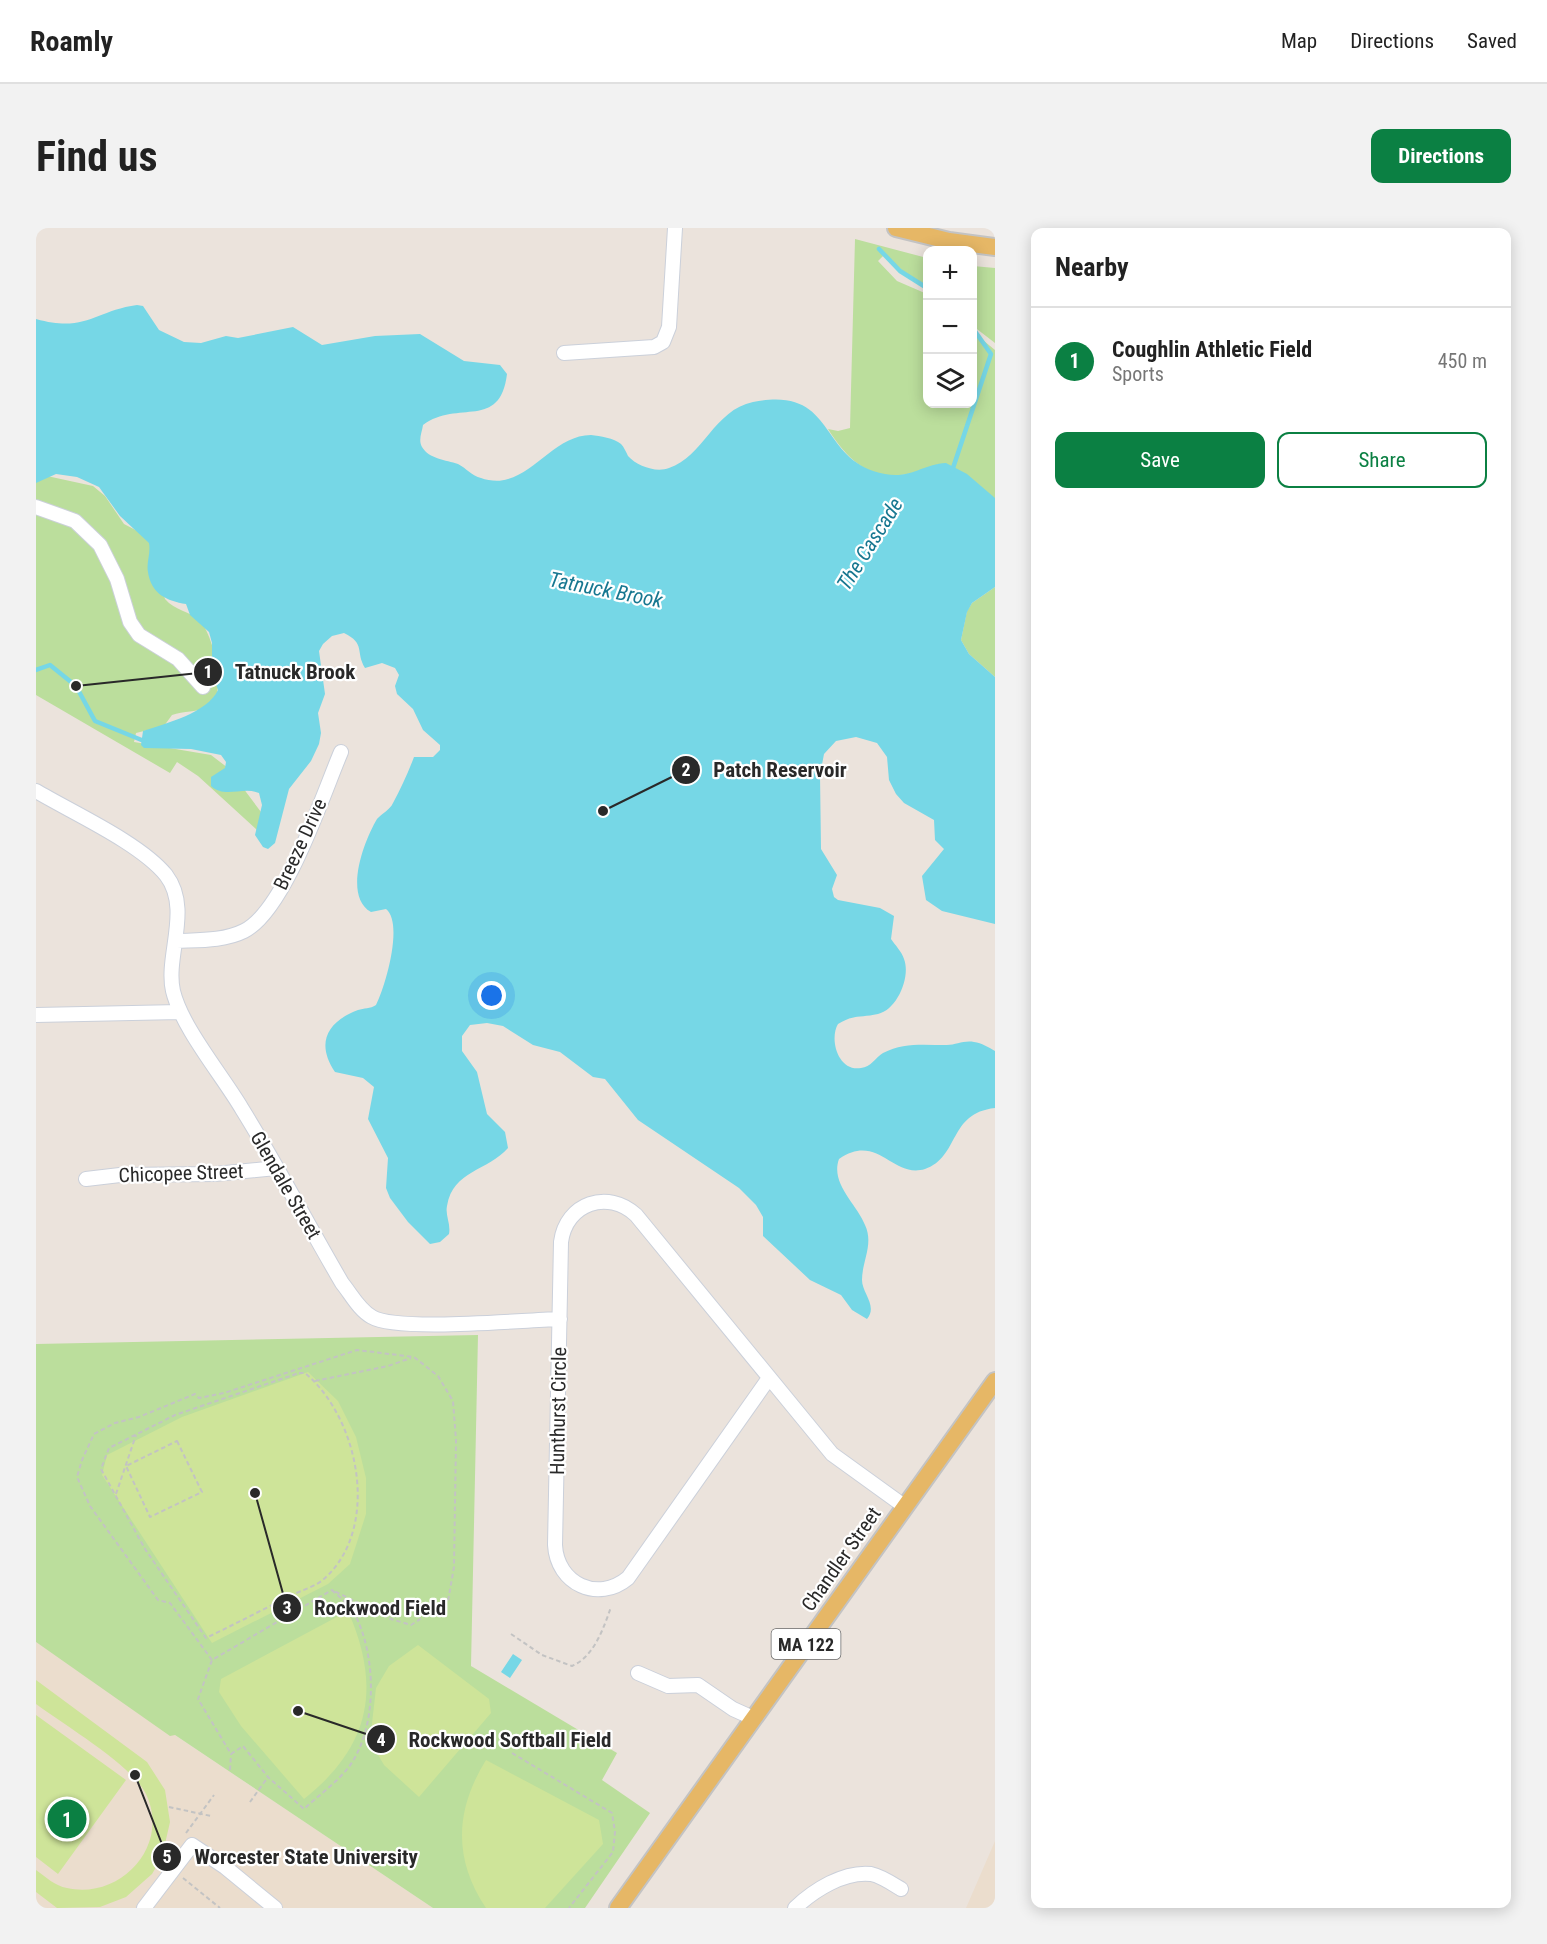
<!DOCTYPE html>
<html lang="en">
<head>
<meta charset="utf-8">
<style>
	:root { --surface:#fff; --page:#f2f2f2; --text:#222; --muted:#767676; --line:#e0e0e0; --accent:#0b8043 }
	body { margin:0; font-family:"Roboto Condensed",sans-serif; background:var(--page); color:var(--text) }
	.controls { position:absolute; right:18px; top:18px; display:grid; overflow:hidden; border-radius:12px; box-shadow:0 3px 15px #0003 }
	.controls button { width:54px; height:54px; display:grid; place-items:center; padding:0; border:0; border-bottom:2px solid var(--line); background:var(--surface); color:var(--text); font:30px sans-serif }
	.you { position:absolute; left:456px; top:768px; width:21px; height:21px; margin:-15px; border:4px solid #fff; border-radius:50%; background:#1a73e8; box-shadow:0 0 0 9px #1a73e833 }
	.badge { display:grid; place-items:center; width:39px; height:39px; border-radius:50%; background:var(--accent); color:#fff; font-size:20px; font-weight:700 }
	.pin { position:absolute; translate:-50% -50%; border:3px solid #fff; box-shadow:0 2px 6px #0006 }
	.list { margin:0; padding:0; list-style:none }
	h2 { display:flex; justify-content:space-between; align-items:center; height:78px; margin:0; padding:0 24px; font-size:26px }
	h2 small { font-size:20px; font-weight:400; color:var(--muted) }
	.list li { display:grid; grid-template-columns:39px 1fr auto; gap:18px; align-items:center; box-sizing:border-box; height:108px; padding:0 24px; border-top:2px solid var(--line) }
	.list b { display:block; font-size:22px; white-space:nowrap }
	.list p { margin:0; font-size:20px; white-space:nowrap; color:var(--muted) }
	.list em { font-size:20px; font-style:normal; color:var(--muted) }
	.actions { display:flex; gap:12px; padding:18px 24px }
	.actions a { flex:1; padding:14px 0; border:2px solid var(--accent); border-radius:12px; text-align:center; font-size:21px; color:var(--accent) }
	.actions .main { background:var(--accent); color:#fff }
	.icon { flex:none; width:33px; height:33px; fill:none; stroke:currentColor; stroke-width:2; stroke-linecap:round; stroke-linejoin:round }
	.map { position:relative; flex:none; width:959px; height:1680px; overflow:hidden; border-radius:12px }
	header { display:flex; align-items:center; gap:36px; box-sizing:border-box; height:84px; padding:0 30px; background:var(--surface); border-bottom:2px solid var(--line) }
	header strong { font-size:28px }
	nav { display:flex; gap:33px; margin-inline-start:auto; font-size:21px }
	.intro { display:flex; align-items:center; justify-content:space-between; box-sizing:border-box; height:144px; padding:0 36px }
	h1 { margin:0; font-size:42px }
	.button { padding:15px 27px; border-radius:12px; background:var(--accent); color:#fff; font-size:21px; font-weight:700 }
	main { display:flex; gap:36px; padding:0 36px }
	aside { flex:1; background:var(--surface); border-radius:12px; box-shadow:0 3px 15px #0003 }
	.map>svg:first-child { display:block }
	.education { fill:#ebddcd }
	.green { fill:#bbde9c }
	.pitch { fill:#cee499 }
	.water { fill:#76d7e6 }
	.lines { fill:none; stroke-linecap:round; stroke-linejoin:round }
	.stream { stroke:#76d7e6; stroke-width:4.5 }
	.minor-casing { stroke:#cbd0da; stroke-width:16 }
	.major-casing { stroke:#c3c3c3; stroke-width:20 }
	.path { stroke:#c3c3c3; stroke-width:2; stroke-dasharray:4.5 3; stroke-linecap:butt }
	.minor { stroke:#fff; stroke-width:14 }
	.major { stroke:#e6b766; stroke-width:16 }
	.labels { text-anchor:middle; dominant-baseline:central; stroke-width:4.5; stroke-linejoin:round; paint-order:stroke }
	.shield { fill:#fff; stroke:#696969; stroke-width:1.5 }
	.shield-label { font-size:18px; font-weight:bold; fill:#292929 }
	.street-label { font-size:20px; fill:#292929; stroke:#fff }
	.water-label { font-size:21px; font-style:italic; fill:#177790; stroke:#fff }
	.leader { fill:none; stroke:#292929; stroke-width:2 }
	.callout-dot { fill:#292929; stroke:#fff; stroke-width:2 }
	.mark-label { font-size:18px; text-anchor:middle; font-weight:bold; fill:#fff }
	.callout-label { font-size:21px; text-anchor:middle; font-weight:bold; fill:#292929; stroke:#fff; stroke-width:4.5; stroke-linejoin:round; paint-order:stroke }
</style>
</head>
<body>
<header>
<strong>Roamly</strong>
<nav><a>Map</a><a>Directions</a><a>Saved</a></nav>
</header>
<div class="intro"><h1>Find us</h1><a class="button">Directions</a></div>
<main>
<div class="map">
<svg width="959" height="1680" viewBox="0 0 959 1680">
	<rect width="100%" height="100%" fill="#ebe3dc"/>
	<!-- education -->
	<path class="education" d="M 0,1414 L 397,1680 L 0,1680 Z
		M 959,1613 L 959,1680 L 930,1680 Z"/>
	<!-- green -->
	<path class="green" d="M 819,11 L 891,30 L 891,59 L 885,58 L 848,27 L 842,33 L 861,53 L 891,66 L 891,176 L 936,176 L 937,104 L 959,122 L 959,284 L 903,236 C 851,258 822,249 792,201 L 802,203 L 814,200 Z
		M 937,38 L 959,40 L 959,115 L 937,98 Z
		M 11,248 L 57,258 L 69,268 L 88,296 L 113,309 L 129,371 C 139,383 154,383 164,393 C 177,406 193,468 172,479 C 162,484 147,483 136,487 L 128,498 L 100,505 L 98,514 L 175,527 L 192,540 L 225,584 L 221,602 L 162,548 L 141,534 L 134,545 L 0,467 L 0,252 Z
		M 959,359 L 959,449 L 933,426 L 925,412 L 931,383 L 936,375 Z
		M 442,1107 L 435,1438 L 581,1525 L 566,1552 L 614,1585 L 549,1680 L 397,1680 L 139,1507 L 134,1508 L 0,1414 L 0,1116 Z"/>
	<!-- pitch -->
	<path class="pitch" d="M 272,1144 L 302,1173 L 320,1209 L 330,1250 L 330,1286 L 314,1336 L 292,1356 L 176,1415 L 66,1247 L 71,1227 L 146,1189 Z
		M 312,1383 C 346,1460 334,1519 268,1571 L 205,1498 L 183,1464 L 185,1451 Z
		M 382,1417 L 453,1471 L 455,1485 L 383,1569 L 348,1537 L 334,1513 L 340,1460 L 353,1438 Z
		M 0,1452 L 111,1534 L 129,1562 L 134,1594 L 126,1629 L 116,1646 L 90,1669 L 64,1679 L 21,1680 L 0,1664 L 0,1642 C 10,1649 19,1658 31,1660 C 84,1672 135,1618 110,1566 C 96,1537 28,1497 0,1476 Z
		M 0,1487 L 90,1552 L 22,1646 L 0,1629 Z
		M 450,1532 L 563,1592 L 567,1616 L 509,1680 L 450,1680 C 417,1631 419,1582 450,1532 Z"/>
	<!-- water -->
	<path class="water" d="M 101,77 L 107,78 L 123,102 L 148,114 L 165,115 L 190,108 L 202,110 L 257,99 L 286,117 L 339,108 L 384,106 L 428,133 L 464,137 L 471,146 C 464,203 422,171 387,197 C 386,204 382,212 386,219 C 393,231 410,232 422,236 C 430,240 436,248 445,250 C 453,253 464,254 472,251 C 501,243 522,207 555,207 C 564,208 578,210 585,216 C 588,219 590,224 592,228 C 601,238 620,245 633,240 C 667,229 678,182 717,174 C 803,157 780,233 849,246 C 875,251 887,236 910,235 L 931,246 L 959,270 L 959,359 L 936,375 L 931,384 L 925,412 L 933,426 L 959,449 L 959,696 L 906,683 L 890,672 L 886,648 L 908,621 L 899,612 L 898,592 L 868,575 L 860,566 L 853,552 L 851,529 L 841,515 L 820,509 L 800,513 L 788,526 L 784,547 L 785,621 L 801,647 L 796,661 L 798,669 L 802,672 L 844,680 L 858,688 L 855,711 C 859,717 866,724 868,731 C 875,749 861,782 842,786 C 825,790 818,786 802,796 C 793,811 802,844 825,840 C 835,839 839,830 847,825 C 868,814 888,817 911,817 C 920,817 928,812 938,814 C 946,815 952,819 959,823 L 959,880 C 912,885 924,929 889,941 C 856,951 842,904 803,931 C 794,956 821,976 829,997 C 838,1016 826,1033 826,1052 C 826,1065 842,1078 831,1091 L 816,1082 L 805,1067 L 774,1052 L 727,1008 L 727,989 L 720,977 L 703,960 L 602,892 L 569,851 L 557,849 L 524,824 L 497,817 L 467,798 L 451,795 L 434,797 L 426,808 L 426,823 L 441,844 L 451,886 L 469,904 L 472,920 C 452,943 417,942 411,978 C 409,987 415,996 413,1006 L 404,1014 L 394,1016 L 372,994 L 354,970 L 350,960 L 352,930 L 332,891 L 338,859 L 327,850 L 299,844 C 280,816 290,794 322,782 C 328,780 334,781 340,777 C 349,760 368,695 350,681 L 335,684 C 307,668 328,613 341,591 C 346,585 354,582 357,575 C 365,560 372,545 378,529 L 397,529 L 404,522 L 404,517 L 387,502 L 377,481 L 361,466 L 359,458 L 363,447 L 359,440 L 346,435 L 329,440 C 319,423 330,416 308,405 L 296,408 L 287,416 L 283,423 L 289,466 L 282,485 L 285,505 L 283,516 L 275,533 L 253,561 L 239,615 L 232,621 L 227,619 L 219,607 L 226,577 L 223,565 C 207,558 189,571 175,558 L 175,549 L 189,540 L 190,534 L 185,527 L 155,521 L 108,520 L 105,517 L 107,503 C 131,495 171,485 182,462 L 176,444 L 176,415 L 173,404 L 154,387 L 150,376 C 131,373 115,366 112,344 C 110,335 115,325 113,315 L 84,288 L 63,259 L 41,249 L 20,246 L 0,255 L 0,91 C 50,105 58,83 101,77 Z
		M 477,1426 L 486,1432 L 474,1450 L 465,1444 Z"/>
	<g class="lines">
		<!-- stream -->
		<path class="stream" d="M 843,21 L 864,43 L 891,60
			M 916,243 L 955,126 L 936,99
			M 0,442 L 14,437 L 40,458 L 59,493 L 108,513"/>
		<defs>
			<path id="minor" d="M 528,125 L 618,119 L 627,114 L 633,99 L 639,0
				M 0,279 L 39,293 L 64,317 L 81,351 L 94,394 L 103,407 L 142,431 L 167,459
				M 0,563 C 37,585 104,615 130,647 C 156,681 129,728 137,763 C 146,800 186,847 206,881 C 241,937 272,997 306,1055 C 315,1066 323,1082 336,1089 C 361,1104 488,1092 524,1091
				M 141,713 C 163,712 188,713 208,703 C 249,683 287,566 305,524
				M 0,787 L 144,784
				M 50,951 L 84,947 L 179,946 L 240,940
				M 733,1150 L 592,1350 C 562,1375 521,1356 519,1317 L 525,1014 C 530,975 572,961 600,987 L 796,1226 L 868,1278
				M 602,1445 L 632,1458 L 662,1457 L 697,1481 L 717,1490
				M 108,1680 L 156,1617 L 189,1639 L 239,1680
				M 759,1680 C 778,1662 808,1643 835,1646 C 845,1648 857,1656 865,1661"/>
			<path id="major" d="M 860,0 L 913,13 L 959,19
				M 582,1680 L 959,1153"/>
		</defs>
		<!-- minor casing -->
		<use href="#minor" class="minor-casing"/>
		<!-- major casing -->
		<use href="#major" class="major-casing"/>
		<!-- path -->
		<path class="path" d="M 263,1145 L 269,1145 C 323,1190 345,1299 289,1350 C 281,1358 266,1362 256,1367 C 228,1381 199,1396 170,1410 L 109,1321 L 65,1241 L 73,1220 L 139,1187 Z
			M 279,1153 L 352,1138 L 375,1130
			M 141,1213 L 166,1264 L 114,1289 L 90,1238 Z
			M 80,1266 L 100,1207
			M 296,1362 C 303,1369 314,1377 318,1385 C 341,1427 342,1501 312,1540 C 300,1555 282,1568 268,1581 L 232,1549 L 207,1518 L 195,1526 L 162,1471 L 176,1432 Z
			M 475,1406 L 506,1427 L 536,1438 C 558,1429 568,1399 575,1379
			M 176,1432 L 134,1375 L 122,1372 L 54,1278 L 41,1249 L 46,1232 L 58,1206 L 79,1195 L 103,1189 L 159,1166 L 163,1170 L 188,1165 L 321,1122 L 378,1129 L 402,1148 L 417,1173 L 420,1212 L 418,1339 L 412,1373 L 375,1397 L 355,1391 L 296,1362
			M 476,1525 L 576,1585 L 579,1604 L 577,1624 L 533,1680
			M 194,1542 L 195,1526
			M 214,1574 L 232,1549
			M 133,1579 L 175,1588
			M 150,1605 L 178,1567
			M 147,1650 L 184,1680
			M 0,1676 L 6,1680"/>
		<!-- minor -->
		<use href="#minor" class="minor"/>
		<!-- major -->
		<use href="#major" class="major"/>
	</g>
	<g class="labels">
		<!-- shield labels -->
		<rect class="shield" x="735.5" y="1401" width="69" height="30" rx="4.5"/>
		<g class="shield-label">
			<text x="770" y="1416">MA 122</text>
		</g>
		<!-- street labels -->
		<g class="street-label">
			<text transform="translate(264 616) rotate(-65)">Breeze Drive</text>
			<text transform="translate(145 945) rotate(-2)">Chicopee Street</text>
			<text transform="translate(250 957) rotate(60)">Glendale Street</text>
			<text transform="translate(522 1183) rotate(-89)">Hunthurst Circle</text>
			<text transform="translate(805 1331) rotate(-55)">Chandler Street</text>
		</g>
		<!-- water labels -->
		<g class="water-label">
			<text transform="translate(834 316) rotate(-58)">The Cascade</text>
			<text transform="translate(570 362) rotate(11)">Tatnuck Brook</text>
		</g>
	</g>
	<!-- callouts -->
	<path class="leader" d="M40 458L172 444M567 583L650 542M219 1265L251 1380M262 1483L345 1511M99 1547L131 1629"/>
	<g class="callout-dot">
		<circle cx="40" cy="458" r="6"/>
		<circle cx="567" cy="583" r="6"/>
		<circle cx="219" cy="1265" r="6"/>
		<circle cx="262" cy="1483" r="6"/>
		<circle cx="99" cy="1547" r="6"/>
		<circle cx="172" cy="444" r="15"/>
		<circle cx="650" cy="542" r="15"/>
		<circle cx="251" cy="1380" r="15"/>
		<circle cx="345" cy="1511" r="15"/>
		<circle cx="131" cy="1629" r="15"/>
	</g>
	<g class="mark-label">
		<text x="172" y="450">1</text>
		<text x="650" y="548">2</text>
		<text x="251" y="1386">3</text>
		<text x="345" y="1518">4</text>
		<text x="131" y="1635">5</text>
	</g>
	<g class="callout-label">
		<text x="259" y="451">Tatnuck Brook</text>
		<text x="744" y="549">Patch Reservoir</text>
		<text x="344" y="1387">Rockwood Field</text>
		<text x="474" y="1519">Rockwood Softball Field</text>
		<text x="270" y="1636">Worcester State University</text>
	</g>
</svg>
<div class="controls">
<button>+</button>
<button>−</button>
<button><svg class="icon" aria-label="layers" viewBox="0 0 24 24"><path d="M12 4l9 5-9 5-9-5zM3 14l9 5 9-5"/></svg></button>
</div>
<div class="you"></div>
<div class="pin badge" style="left:31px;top:1591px">1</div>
</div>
<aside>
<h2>Nearby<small></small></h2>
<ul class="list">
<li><span class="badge">1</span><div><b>Coughlin Athletic Field</b><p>Sports</p></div><em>450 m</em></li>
</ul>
<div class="actions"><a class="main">Save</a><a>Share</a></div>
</aside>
</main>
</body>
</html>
